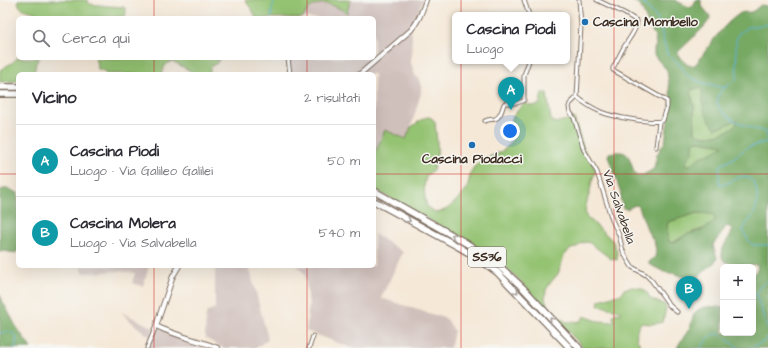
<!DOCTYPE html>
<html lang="it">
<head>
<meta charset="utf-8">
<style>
	:root { --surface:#fff; --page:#f2f2f3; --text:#2b2b33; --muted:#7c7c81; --line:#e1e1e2; --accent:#1f6fb2 }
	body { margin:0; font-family:"Architects Daughter",sans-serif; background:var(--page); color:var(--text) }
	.controls { position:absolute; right:12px; bottom:12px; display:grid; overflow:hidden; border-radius:6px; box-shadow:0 4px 16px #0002 }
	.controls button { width:36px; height:36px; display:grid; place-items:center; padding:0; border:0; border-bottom:1px solid var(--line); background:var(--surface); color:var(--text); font:20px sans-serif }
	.you { position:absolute; left:510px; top:131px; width:14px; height:14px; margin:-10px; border:3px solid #fff; border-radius:50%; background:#1a73e8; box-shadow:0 0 0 6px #1a73e833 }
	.badge { display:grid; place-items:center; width:26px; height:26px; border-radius:50%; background:var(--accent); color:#fff; font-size:13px; font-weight:700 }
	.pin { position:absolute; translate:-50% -33px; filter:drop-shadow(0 1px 2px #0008) }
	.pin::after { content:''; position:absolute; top:21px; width:14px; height:12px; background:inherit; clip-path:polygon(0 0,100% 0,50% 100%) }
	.popup { position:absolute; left:452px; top:12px; width:118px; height:52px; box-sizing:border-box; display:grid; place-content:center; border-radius:6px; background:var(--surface); filter:drop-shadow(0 1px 3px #0005); font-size:13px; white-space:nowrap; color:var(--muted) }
	.popup b { font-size:15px; color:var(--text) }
	.popup::after { content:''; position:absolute; left:50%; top:100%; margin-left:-8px; border:8px solid transparent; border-top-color:var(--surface) }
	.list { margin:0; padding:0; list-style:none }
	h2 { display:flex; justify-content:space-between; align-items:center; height:52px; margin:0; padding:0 16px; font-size:17px }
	h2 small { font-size:13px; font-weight:400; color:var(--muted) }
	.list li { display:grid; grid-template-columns:26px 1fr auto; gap:12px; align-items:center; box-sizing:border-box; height:72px; padding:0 16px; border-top:1px solid var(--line) }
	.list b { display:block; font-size:15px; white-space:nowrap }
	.list p { margin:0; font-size:13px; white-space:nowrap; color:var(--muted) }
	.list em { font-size:13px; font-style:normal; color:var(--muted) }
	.icon { flex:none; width:22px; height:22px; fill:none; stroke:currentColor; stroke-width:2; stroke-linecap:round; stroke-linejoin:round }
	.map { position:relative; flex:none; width:768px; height:348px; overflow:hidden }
	.search { position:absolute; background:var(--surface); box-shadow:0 4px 16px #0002; left:16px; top:16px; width:360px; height:44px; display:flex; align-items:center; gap:10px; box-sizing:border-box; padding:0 14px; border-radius:6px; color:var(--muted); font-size:15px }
	.panel { position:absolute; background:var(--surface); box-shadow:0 4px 16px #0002; left:16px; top:72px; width:360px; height:196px; border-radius:6px }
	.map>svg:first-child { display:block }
	.industrial { fill:#d0c0bb }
	.green { fill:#94c372; stroke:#687648 }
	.forest { fill:#77a964; stroke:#596a41; fill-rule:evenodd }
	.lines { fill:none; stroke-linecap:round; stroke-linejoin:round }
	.stream { stroke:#5bb3d8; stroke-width:1 }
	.minor-casing { stroke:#7c6c5f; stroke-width:5 }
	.tertiary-casing { stroke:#7c6c5f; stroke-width:6 }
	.trunk-casing { stroke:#7c6c5f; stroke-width:8 }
	.minor { stroke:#fff; stroke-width:3 }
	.tertiary { stroke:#fff; stroke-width:4 }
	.trunk { stroke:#fff; stroke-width:5.5 }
	.oneway { stroke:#a79f9a }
	.grid { fill:none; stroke:#d62828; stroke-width:1; stroke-opacity:0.55 }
	.poi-dot { fill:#1f6fb2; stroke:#f6f6f2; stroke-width:1.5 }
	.labels { text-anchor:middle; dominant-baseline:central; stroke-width:3; stroke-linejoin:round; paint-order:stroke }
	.shield { fill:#f6f6f2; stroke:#73675e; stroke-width:1 }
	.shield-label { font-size:12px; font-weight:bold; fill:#3b2a1e }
	.poi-label { font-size:13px; font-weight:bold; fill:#3b2a1e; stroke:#f6f6f2; text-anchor:start }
	.street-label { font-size:13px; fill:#3b2a1e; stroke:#f6f6f2 }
</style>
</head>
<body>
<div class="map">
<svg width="768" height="348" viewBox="0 0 768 348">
	<rect width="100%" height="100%" fill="#f6f6f2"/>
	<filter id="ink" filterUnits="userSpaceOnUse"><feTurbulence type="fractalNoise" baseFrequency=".025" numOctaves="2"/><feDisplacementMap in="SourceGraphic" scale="8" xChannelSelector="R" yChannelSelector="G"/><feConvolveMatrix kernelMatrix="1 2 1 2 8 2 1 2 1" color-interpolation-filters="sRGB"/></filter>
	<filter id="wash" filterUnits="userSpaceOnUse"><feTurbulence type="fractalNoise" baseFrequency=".012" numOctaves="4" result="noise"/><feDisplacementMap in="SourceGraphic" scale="16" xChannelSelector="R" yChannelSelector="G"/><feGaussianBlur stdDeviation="0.9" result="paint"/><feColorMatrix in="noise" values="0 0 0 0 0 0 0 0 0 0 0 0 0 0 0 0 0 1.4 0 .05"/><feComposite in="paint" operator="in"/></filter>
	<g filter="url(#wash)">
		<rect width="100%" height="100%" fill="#f5e8d7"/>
		<!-- industrial -->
		<path class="industrial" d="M 350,0 L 423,0 L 416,18 L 414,21 L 411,30 L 412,36 L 411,63 L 415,75 L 419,80 L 421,84 L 421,93 L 411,127 L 407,139 L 385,130 L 374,155 L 374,74 L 289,74 L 289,58 L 374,58 L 374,18 L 302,18 L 310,8 L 319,2 L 328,3 L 338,7 L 346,13 Z
			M 374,234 L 403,252 L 381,298 L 447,319 L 454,331 L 450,348 L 352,348 L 306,331 L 309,304 L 305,274 L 297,266 L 374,266 Z
			M 81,266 L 149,266 L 143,286 L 132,283 L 135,273 L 119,271 L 86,273 L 81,271 Z
			M 215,266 L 249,266 L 268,339 L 256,348 L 223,348 L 205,338 L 206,313 L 215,308 Z
			M 121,312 L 154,328 L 150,337 L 135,325 Z
			M 157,327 L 200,345 L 204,348 L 150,348 Z"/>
		<!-- green -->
		<path class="green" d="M 18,0 L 87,0 L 89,4 L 109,6 L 124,7 L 126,11 L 125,17 L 37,18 L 37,14 C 29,8 19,13 18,0 Z
			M 245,0 L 350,0 L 347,13 C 335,5 323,0 311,7 C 307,10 305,15 302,18 L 256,18 L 254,13 Z
			M 18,57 L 18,58 L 39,58 L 36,63 L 34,74 L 18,74 L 18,81 L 0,82 L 0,70 L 13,62 Z
			M 95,58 L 220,58 L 217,63 L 213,65 L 210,68 L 210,74 L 196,74 L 172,61 C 165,64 164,67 162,74 L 106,74 L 106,73 L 104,71 L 98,69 Z
			M 700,88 L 702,90 C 703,100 708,120 715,128 L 724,126 L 736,120 L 737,122 C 733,133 704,141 695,132 L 694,106 L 692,98 L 690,93 L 692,89 Z
			M 542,93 L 547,93 L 551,120 L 555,123 L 574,118 L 584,150 L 596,170 C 593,177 591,184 590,191 C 588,200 584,207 586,216 L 612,240 C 615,245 618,253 617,260 L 611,259 L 590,243 L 586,242 L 582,243 L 577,247 L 569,250 L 564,256 L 558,274 L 551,282 L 546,290 L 545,300 L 553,312 L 566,322 L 577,322 L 582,320 L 584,316 L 598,321 L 614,322 L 613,316 L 615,313 L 621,314 L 620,311 L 598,305 L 599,300 C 604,299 609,297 613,296 C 619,295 622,295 624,289 C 631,286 642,286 647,293 C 649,295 649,297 650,299 L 661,303 L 665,305 L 666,308 L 663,322 L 652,324 L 641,323 C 637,328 636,333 637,340 L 639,342 L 640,348 L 583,348 C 575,337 563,328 554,317 C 527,289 502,257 467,241 L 374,189 L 374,155 L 385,130 L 406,139 L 411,127 C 419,123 428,110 435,122 C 436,135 439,148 436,160 C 435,164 434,169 431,172 C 427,176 430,171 427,176 C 422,183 425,199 427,207 L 437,213 C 448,210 454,203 462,195 C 463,194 465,192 466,190 C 470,183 468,175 474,167 C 485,154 509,156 514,135 C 514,132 516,129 514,126 C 513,124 512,123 511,121 C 514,114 519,107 525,103 C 531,106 534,107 540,104 L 541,97 Z
			M 700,141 L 723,145 L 723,146 L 717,151 L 708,155 L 700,157 L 690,165 L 686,165 L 684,164 C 689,154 693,155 693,142 Z
			M 697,213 L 712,214 L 714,216 L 715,220 C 711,229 696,230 688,234 C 681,237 677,241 670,243 C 667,237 667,229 668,222 Z"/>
		<!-- forest -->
		<path class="forest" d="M 631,0 L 674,0 L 689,7 L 693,6 L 696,0 L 701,0 L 701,5 L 710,16 L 710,19 L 704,27 L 678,52 L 678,55 C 684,61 688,69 696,64 C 709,47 721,26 739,14 C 743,11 746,13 751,12 C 755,11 757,7 761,5 L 768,6 L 768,348 L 677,348 C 680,341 685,336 689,329 C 691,324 692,319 694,314 C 700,305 713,306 723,308 L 723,333 L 753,333 L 753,274 C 756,271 759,269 757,265 C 753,264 751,265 748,265 C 743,265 740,264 735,263 C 733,263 731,264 729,263 C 718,261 722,249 726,242 C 729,237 732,234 732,228 L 726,226 L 720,236 L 714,243 L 713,246 L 717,257 L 716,261 L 700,275 L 697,279 L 692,280 L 676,274 L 664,272 L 649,264 L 649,262 L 655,257 L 656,250 L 654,241 L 648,232 L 639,207 L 637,205 C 631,205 629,211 623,208 L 620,198 L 621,193 L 608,156 L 609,153 C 630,149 629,156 634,173 L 638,175 L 643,175 L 652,170 L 654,168 L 657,155 L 661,147 L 665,142 L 671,100 L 667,70 L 657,59 L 654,55 L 654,49 L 656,45 L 654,34 L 650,28 L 641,7 L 637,3 ZM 700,88 L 702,90 C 702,94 702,99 703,104 C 703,112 710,121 715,128 L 724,126 L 736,120 L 737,122 C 733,133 704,141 695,132 L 694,106 L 692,98 L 690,93 L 692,89 ZM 700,141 L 723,145 L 723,146 L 712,153 L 700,157 L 690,165 L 686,165 L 685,164 C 688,156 695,153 693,142 ZM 697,213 L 712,214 L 714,216 L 715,220 C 712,225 703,229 697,232 C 694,233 690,233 687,234 C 681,237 677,242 670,243 C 667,237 666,229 668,222 Z
			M 3,189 L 8,189 L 18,193 L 18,251 L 15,253 L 4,251 L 0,252 L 0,191 Z
			M 0,295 L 2,300 L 17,328 L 31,348 L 0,348 Z"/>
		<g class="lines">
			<!-- stream -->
			<path class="stream" d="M 638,0 L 644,4 L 652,12 L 659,22 L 667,54 L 678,63 L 689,77 L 703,83 L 725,88
				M 271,18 L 272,8 L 275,0
				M 768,25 L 762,25 L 748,27 L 739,33 L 736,41 L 737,78 L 736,80 C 731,84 722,88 719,94 C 710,113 742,124 754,129 C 758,130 764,130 766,133 C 768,135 767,139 766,142 L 748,147 L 732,159 L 721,165 L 719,168 L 719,183 L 720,185 C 727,185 733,179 740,177 C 759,174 759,199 755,211 C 753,217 746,223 743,230 L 748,240 L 753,245 L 768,245
				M 768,281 L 760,286 L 756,294 L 768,330
				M 0,333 C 3,333 7,331 10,332 C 18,334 18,343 14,348
				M 701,348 C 706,342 710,332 719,334 L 739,348
				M 749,348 C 756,344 764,344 768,337"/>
		</g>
	</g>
	<g filter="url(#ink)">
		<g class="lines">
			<defs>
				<path id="minor" d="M 524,0 L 529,15
					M 288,58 L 290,74
					M 577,97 C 584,103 592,108 601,112 C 610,116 655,125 663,120 L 667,107 L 667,101 L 613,70 L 613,68 C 617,61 620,54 624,47 C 628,40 637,30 637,21 L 624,13 L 597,0
					M 577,97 L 570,104 L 569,107 L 570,112 L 574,118 L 584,150 L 597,172 L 612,220 L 619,235 L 623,251 L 627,259 L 632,267 L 646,275 L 652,281 L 670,306 L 677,312
					M 577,97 L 581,25 L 579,0
					M 485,121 C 489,119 491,120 495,119 C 501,117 502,109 504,104 L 505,103 L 517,103 L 523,101 L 524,100 L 524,75 L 529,61
					M 656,147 L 659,122
					M 147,348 L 156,326
					M 309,348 L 313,336"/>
				<path id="tertiary" d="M 360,74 L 411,30 C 419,21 422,11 426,0
					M 179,266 L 173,276 L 156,326 C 176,336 198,340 218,348"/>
				<path id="trunk" d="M 0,87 L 18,87
					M 0,94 L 18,94
					M 374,191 L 466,243 L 497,264 L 523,288 L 579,348
					M 374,201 L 459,247 L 479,259 L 497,272 L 570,348"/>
			</defs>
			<!-- minor casing -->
			<use href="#minor" class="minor-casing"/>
			<!-- tertiary casing -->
			<use href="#tertiary" class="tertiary-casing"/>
			<!-- trunk casing -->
			<use href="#trunk" class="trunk-casing"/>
			<!-- minor -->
			<use href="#minor" class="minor"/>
			<!-- tertiary -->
			<use href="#tertiary" class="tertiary"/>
			<!-- trunk -->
			<use href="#trunk" class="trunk"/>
		</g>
		<!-- one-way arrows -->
		<defs><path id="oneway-chevron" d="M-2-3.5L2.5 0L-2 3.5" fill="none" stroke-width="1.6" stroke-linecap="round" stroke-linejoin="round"/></defs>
		<g class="oneway">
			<use href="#oneway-chevron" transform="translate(408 220) rotate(28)"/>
			<use href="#oneway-chevron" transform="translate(454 236) rotate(-151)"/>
			<use href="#oneway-chevron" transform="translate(516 291) rotate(47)"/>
			<use href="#oneway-chevron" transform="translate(552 320) rotate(-133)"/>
		</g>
	</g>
	<!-- grid -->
	<path class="grid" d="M 154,0 L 154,18M 307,0 L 307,18M 461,0 L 461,348M 614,0 L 614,348M 154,58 L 154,74M 307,58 L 307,74M 0,174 L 18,174M 374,174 L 768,174M 154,266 L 154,348M 307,266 L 307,348"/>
	<!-- markers -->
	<g class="poi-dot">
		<circle cx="585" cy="22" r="4"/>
		<circle cx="472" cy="145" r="4"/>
	</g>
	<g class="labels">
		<!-- shield labels -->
		<rect class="shield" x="468" y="247" width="38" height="20" rx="3"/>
		<g class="shield-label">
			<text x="487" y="257">SS36</text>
		</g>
		<!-- poi labels -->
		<g class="poi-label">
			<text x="593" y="22">Cascina Mombello</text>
			<text x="472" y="159" text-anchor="middle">Cascina Piodacci</text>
		</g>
		<!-- street labels -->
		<g class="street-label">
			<text transform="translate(619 207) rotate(71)">Via Salvabella</text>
		</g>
	</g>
</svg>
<div class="controls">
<button>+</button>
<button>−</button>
</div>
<div class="you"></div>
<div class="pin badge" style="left:511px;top:110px;background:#0f9aa8">A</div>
<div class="popup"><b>Cascina Piodi</b>Luogo</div>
<div class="pin badge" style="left:689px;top:309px;background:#0f9aa8">B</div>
<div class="search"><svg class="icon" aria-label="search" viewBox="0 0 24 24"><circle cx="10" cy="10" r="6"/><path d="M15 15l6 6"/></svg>Cerca qui</div>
<section class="panel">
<h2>Vicino<small>2 risultati</small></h2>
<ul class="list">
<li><span class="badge" style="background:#0f9aa8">A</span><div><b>Cascina Piodi</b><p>Luogo · Via Galileo Galilei</p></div><em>50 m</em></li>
<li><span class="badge" style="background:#0f9aa8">B</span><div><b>Cascina Molera</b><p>Luogo · Via Salvabella</p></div><em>540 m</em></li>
</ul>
</section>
</div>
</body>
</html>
